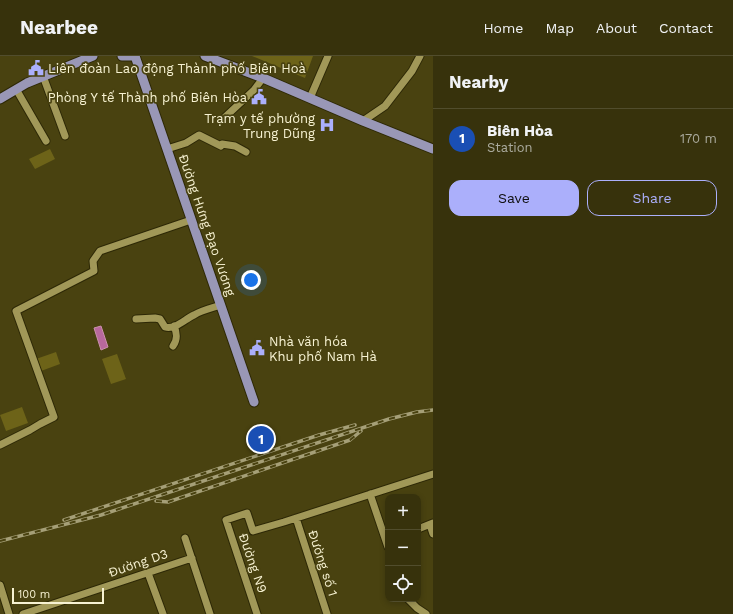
<!DOCTYPE html>
<html lang="en">
<head>
<meta charset="utf-8">
<style>
	:root { --surface:#37320c; --page:#423e1a; --text:#f1f3f6; --muted:#aaaa9d; --line:#514d2d; --accent:#abaffb }
	body { margin:0; font-family:"Work Sans",sans-serif; background:var(--page); color:var(--text) }
	.controls { position:absolute; right:12px; bottom:12px; display:grid; overflow:hidden; border-radius:8px; box-shadow:0 2px 6px #0003 }
	.controls button { width:36px; height:36px; display:grid; place-items:center; padding:0; border:0; border-bottom:1px solid var(--line); background:var(--surface); color:var(--text); font:20px sans-serif }
	.scale { position:absolute; left:12px; bottom:10px; width:92px; box-sizing:border-box; padding-left:4px; border:2px solid #f7f2d2; border-top:0; font-size:11px; line-height:14px; white-space:nowrap; color:#f7f2d2; -webkit-text-stroke:3px #494210; paint-order:stroke }
	.you { position:absolute; left:251px; top:224px; width:14px; height:14px; margin:-10px; border:3px solid #fff; border-radius:50%; background:#1a73e8; box-shadow:0 0 0 6px #1a73e833 }
	.badge { display:grid; place-items:center; width:26px; height:26px; border-radius:50%; background:var(--accent); color:#fff; font-size:13px; font-weight:700 }
	.pin { position:absolute; translate:-50% -50%; border:2px solid #fff; box-shadow:0 1px 4px #0006 }
	.list { margin:0; padding:0; list-style:none }
	h2 { display:flex; justify-content:space-between; align-items:center; height:52px; margin:0; padding:0 16px; font-size:17px }
	h2 small { font-size:13px; font-weight:400; color:var(--muted) }
	.list li { display:grid; grid-template-columns:26px 1fr auto; gap:12px; align-items:center; box-sizing:border-box; height:60px; padding:0 16px; border-top:1px solid var(--line) }
	.list b { display:block; font-size:15px; white-space:nowrap }
	.list p { margin:0; font-size:13px; white-space:nowrap; color:var(--muted) }
	.list em { font-size:13px; font-style:normal; color:var(--muted) }
	.actions { display:flex; gap:8px; padding:12px 16px }
	.actions a { flex:1; padding:9px 0; border:1px solid var(--accent); border-radius:12px; text-align:center; font-size:14px; color:var(--accent) }
	.actions .main { background:var(--accent); color:#111 }
	.icon { flex:none; width:22px; height:22px; fill:none; stroke:currentColor; stroke-width:2; stroke-linecap:round; stroke-linejoin:round }
	.map { position:relative; flex:none; width:433px; height:558px; overflow:hidden }
	header { display:flex; align-items:center; gap:24px; box-sizing:border-box; height:56px; padding:0 20px; background:var(--surface); border-bottom:1px solid var(--line) }
	header strong { font-size:19px }
	nav { display:flex; gap:22px; margin-inline-start:auto; font-size:14px }
	main { display:flex }
	aside { flex:1; background:var(--surface) }
	.map>svg:first-child { display:block }
	.green { fill:#6d6318 }
	.water { fill:#b8689d; stroke:#cb91ad }
	.lines { fill:none; stroke-linecap:round; stroke-linejoin:round }
	.minor-casing { stroke:#2d2806; stroke-width:9 }
	.major-casing { stroke:#2d2806; stroke-width:11 }
	.minor { stroke:#a19858; stroke-width:7 }
	.major { stroke:#9997b6; stroke-width:9 }
	.rail-casing { stroke:#a59f77; stroke-width:3.5 }
	.rail { stroke:#494210; stroke-width:2; stroke-dasharray:6; stroke-linecap:butt }
	.labels { text-anchor:middle; dominant-baseline:central; stroke-width:3.5; stroke-linejoin:round; paint-order:stroke }
	.poi-label { font-size:13px; fill:#f7f2d2; stroke:#494210; text-anchor:start }
	.street-label { font-size:13px; fill:#f7f2d2; stroke:#494210 }
</style>
</head>
<body>
<header>
<strong>Nearbee</strong>
<nav><a>Home</a><a>Map</a><a>About</a><a>Contact</a></nav>
</header>
<main>
<div class="map">
<svg width="433" height="558" viewBox="0 0 433 558">
	<rect width="100%" height="100%" fill="#494210"/>
	<!-- green -->
	<path class="green" d="M 252,0 L 313,0 L 305,22 Z
		M 50,93 L 55,103 L 35,113 L 29,103 Z
		M 56,296 L 60,308 L 41,315 L 36,303 Z
		M 117,298 L 126,323 L 111,328 L 102,303 Z
		M 22,351 L 28,367 L 6,375 L 0,359 Z"/>
	<!-- water -->
	<path class="water" d="M 101,270 L 108,291 L 101,294 L 94,272 Z"/>
	<g class="lines">
		<defs>
			<path id="minor" d="M 43,20 L 65,80
				M 16,33 L 46,85
				M 310,42 L 328,0
				M 224,62 L 254,34 L 263,22
				M 363,65 L 385,50 L 412,15 L 420,0
				M 167,93 L 186,87 L 199,79 L 221,90 L 222,88 L 235,90 L 246,96
				M 136,263 L 155,262 L 160,263 L 165,271 C 175,274 185,263 194,259 C 202,254 212,252 221,249
				M 173,290 C 178,283 177,277 174,270
				M 0,389 L 30,374 L 40,368 L 54,361 L 16,255 L 94,215 L 93,205 L 100,195 L 191,164
				M 370,438 L 388,491
				M 296,462 L 327,558
				M 430,469 L 433,478
				M 418,473 L 433,467
				M 185,482 L 210,558
				M 148,517 L 163,558
				M 0,529 L 9,558
				M 408,543 L 417,552 L 426,558
				M 23,558 L 192,502
				M 257,558 L 226,464 L 247,457 L 253,475 L 284,466 L 433,418"/>
			<path id="major" d="M 122,0 L 133,0
				M 135,0 L 254,346
				M 205,0 L 263,22 L 363,65 L 433,93
				M 0,43 L 27,27 L 93,0"/>
		</defs>
		<!-- minor casing -->
		<use href="#minor" class="minor-casing"/>
		<!-- major casing -->
		<use href="#major" class="major-casing"/>
		<!-- minor -->
		<use href="#minor" class="minor"/>
		<!-- major -->
		<use href="#major" class="major"/>
		<defs>
			<path id="rail" d="M 156,445 L 168,446 L 350,384 L 361,375
				M 64,464 L 319,379 L 355,369
				M 0,485 L 101,459 L 389,363 L 417,356 L 433,354"/>
		</defs>
		<!-- rail casing -->
		<use href="#rail" class="rail-casing"/>
		<!-- rail -->
		<use href="#rail" class="rail"/>
	</g>
	<!-- icons -->
	<defs>
		<symbol id="civic-bare" viewBox="-9 -9 18 18"><path d="M-.6-6.5H3V-4.5H.6V-3L4-1V1h2V6H-6V1h2V-1L-.6-3ZM-1.2 2.5V6h2.4V2.5Z" fill="#abaffb" stroke="#494210" stroke-width="2.5" paint-order="stroke"/></symbol>
		<symbol id="hospital-bare" viewBox="-9 -9 18 18"><path d="M-5-5h3v3.5h4V-5h3V5h-3V1.5h-4V5h-3Z" fill="#abaffb" stroke="#494210" stroke-width="2.5" paint-order="stroke"/></symbol>
	</defs>
	<g fill-rule="evenodd">
		<use href="#civic-bare" x="25" y="1" width="22" height="22"/>
		<use href="#civic-bare" x="248" y="30" width="22" height="22"/>
		<use href="#hospital-bare" x="316" y="58" width="22" height="22"/>
		<use href="#civic-bare" x="246" y="281" width="22" height="22"/>
	</g>
	<g class="labels">
		<!-- poi labels -->
		<g class="poi-label">
			<text x="48" y="12">Liên đoàn Lao động Thành phố Biên Hoà</text>
			<text x="247" y="41" text-anchor="end">Phòng Y tế Thành phố Biên Hòa</text>
			<text x="315" y="62" text-anchor="end">Trạm y tế phường<tspan x="315" dy="15">Trung Dũng</tspan></text>
			<text x="269" y="285">Nhà văn hóa<tspan x="269" dy="15">Khu phố Nam Hà</tspan></text>
		</g>
		<!-- street labels -->
		<g class="street-label">
			<text transform="translate(207 169) rotate(71)">Đường Hưng Đạo Vương</text>
			<text transform="translate(138 507) rotate(-19)">Đường D3</text>
			<text transform="translate(253 507) rotate(71)">Đường N9</text>
			<text transform="translate(323 507) rotate(72)">Đường số 1</text>
		</g>
	</g>
</svg>
<div class="controls">
<button>+</button>
<button>−</button>
<button><svg class="icon" aria-label="locate" viewBox="0 0 24 24"><circle cx="12" cy="12" r="6"/><path d="M12 2v4M12 18v4M2 12h4M18 12h4"/></svg></button>
</div>
<div class="scale">100 m</div>
<div class="you"></div>
<div class="pin badge" style="left:261px;top:383px;background:#1a4fb4">1</div>
</div>
<aside>
<h2>Nearby<small></small></h2>
<ul class="list">
<li><span class="badge" style="background:#1a4fb4">1</span><div><b>Biên Hòa</b><p>Station</p></div><em>170 m</em></li>
</ul>
<div class="actions"><a class="main">Save</a><a>Share</a></div>
</aside>
</main>
</body>
</html>
